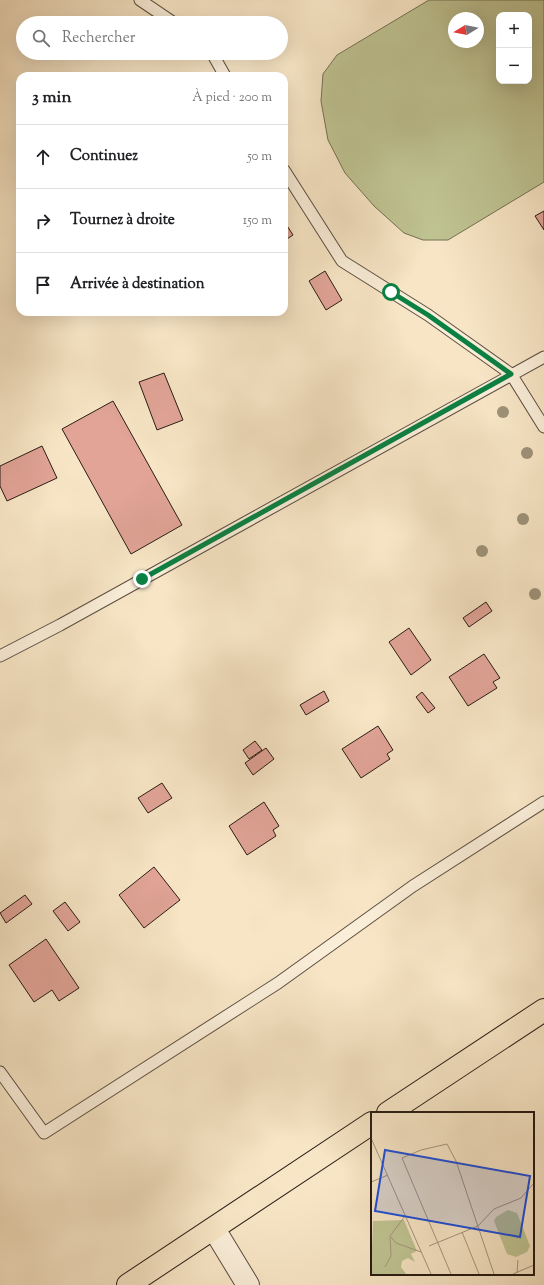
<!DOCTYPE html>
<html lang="fr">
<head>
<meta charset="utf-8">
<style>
	:root { --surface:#fff; --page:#f6f6f6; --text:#202124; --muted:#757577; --line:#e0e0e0 }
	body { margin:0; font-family:"Sorts Mill Goudy",serif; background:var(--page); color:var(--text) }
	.controls { position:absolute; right:12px; top:12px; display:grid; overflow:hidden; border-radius:8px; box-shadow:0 4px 16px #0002 }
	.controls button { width:36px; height:36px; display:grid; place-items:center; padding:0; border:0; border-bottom:1px solid var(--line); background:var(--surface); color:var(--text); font:20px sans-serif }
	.compass { position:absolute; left:448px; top:12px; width:36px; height:36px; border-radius:50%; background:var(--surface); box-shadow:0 4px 16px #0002; rotate:260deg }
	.stop { position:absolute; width:12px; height:12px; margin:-9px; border:3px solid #0b8043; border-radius:50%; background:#fff }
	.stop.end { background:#0b8043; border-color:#fff; box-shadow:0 1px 4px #0008 }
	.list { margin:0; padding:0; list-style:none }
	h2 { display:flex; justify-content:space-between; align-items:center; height:52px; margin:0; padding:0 16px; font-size:17px }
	h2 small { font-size:13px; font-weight:400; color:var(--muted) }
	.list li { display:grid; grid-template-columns:26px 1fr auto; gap:12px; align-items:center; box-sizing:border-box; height:64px; padding:0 16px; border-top:1px solid var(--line) }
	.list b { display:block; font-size:15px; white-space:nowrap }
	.list em { font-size:13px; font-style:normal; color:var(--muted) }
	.icon { flex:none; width:22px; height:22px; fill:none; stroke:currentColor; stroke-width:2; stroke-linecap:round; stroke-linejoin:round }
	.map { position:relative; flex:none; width:544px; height:1285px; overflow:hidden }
	.search { position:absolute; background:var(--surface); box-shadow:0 4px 16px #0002; left:16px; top:16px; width:272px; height:44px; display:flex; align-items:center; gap:10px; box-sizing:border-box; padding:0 14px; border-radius:22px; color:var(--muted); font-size:15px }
	.panel { position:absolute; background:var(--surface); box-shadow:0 4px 16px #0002; left:16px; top:72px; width:272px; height:244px; border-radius:12px }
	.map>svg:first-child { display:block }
	.green { fill:#bfc392; stroke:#747054; fill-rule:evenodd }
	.building { fill:#e1a497; stroke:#291c15 }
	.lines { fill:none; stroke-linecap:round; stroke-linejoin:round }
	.service-casing { stroke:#5c4e41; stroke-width:13 }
	.minor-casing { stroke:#5c4e41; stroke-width:24 }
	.trunk-casing { stroke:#291c15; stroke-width:24 }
	.service { stroke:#faeed9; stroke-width:11 }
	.minor { stroke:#faeed9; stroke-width:22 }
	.trunk { stroke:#f7e5c5; stroke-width:22 }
	.tree { fill:#9e9279 }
	.route { stroke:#0b8043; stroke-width:5 }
	.inset-road { fill:none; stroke:#a5957f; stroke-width:1 }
	.view { fill:#1d4ed8; fill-opacity:0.15; stroke:#1d4ed8; stroke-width:2 }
	.inset-edge { fill:none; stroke:#291c15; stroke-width:2 }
</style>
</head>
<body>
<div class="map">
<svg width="544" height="1285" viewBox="0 0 544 1285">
	<rect width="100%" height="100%" fill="#f7e5c5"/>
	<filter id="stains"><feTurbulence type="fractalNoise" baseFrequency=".005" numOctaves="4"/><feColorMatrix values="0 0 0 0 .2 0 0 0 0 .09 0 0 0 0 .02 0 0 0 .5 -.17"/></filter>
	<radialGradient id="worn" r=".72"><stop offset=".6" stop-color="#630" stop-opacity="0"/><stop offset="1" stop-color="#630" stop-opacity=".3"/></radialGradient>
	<!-- green -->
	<path class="green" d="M 429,0 L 544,0 L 544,182 L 448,240 L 423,240 L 404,233 L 374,206 L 345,173 L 328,140 L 321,101 L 323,74 L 337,55 ZM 499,15 L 529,15 L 529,81 L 499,81 ZM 454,18 L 478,18 L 478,42 L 454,42 Z"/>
	<!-- building -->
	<path class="building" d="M 544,211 L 544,230 L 535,216 Z
		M 284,221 L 293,235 L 284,241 Z
		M 325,271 L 342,300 L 326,310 L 309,281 Z
		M 164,373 L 183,420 L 157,430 L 139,382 Z
		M 113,401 L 182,525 L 131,554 L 62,429 Z
		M 42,446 L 57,478 L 7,501 L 0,486 L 0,466 Z
		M 486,602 L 492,611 L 469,627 L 463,618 Z
		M 409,628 L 431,660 L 411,675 L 389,642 Z
		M 484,654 L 500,678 L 493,682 L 497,688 L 468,706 L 449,677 Z
		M 324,691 L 329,701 L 306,715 L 300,705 Z
		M 422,692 L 435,708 L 428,713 L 416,697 Z
		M 378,726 L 393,750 L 387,754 L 390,759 L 361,778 L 342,749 Z
		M 255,741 L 262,750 L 249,759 L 243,750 Z
		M 266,748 L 274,759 L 253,775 L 245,763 Z
		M 162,783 L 172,798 L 148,813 L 138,798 Z
		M 264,802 L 279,826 L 273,830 L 276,836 L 247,855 L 229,826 Z
		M 154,867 L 180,900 L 144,928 L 119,895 Z
		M 25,895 L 32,904 L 6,923 L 0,913 Z
		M 65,902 L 80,922 L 68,931 L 53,911 Z
		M 46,939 L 79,988 L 59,1001 L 52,990 L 34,1002 L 9,965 Z"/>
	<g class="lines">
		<defs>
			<path id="service" d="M 140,0 L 174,23
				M 212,53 L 225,76
				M 284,170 L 342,261 L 428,315 L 511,374 L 544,427
				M 0,656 L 60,625 L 544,357
				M 0,1072 L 44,1133 L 278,983 L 413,886 L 544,802"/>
			<path id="minor" d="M 214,1229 L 248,1285"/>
			<path id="trunk" d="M 388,1113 L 544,1010
				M 128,1285 L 372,1123"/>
		</defs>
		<!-- service casing -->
		<use href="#service" class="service-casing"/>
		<!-- minor casing -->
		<use href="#minor" class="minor-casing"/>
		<!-- trunk casing -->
		<use href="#trunk" class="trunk-casing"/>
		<!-- service -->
		<use href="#service" class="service"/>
		<!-- minor -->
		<use href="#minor" class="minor"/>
		<!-- trunk -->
		<use href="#trunk" class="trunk"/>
	</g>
	<!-- trees -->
	<g class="tree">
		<circle cx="503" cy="412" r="6"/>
		<circle cx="527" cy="453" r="6"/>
		<circle cx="523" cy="519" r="6"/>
		<circle cx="482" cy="551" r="6"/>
		<circle cx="535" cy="594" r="6"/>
	</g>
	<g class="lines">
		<!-- route -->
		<path class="route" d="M 142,579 L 511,374 L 428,315 L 391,292"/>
	</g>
	<!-- overview -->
	<g transform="translate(371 1112)">
		<rect width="163" height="163" fill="#f7e5c5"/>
		<path d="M 137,98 L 146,101 L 159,134 L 156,140 L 145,145 L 136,142 L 123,109 L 125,105 ZM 33,108 L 46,139 L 40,142 L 44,150 L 37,146 L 31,149 L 30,155 L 35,162 L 0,162 L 2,109 Z" fill="#bfc392"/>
		<path class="inset-road" d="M 0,26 L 60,162M 0,70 L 17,63M 91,120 L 108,162M 20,125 L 25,131 L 50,140M 58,134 L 107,114 L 123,97 L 150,86 L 163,71M 14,155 L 20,144 L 19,124 L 34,104M 146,161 L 147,148M 80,162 L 31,46 L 50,38 L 76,32 L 85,49 L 123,162M 142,162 L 163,153"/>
		<path class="view" d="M 14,38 L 159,64 L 149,125 L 4,99 Z"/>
		<rect width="163" height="163" class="inset-edge"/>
	</g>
	<rect width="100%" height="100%" filter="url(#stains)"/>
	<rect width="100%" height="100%" fill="url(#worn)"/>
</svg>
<div class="controls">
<button>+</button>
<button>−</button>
</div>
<svg class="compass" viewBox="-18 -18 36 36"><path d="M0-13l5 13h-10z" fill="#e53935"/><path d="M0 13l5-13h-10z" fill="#757577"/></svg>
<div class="stop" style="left:391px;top:292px"></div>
<div class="stop end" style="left:142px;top:579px"></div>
<div class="search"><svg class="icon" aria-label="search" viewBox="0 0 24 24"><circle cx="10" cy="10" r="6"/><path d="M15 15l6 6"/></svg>Rechercher</div>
<section class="panel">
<h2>3 min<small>À pied · 200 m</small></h2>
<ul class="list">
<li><svg class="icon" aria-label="ahead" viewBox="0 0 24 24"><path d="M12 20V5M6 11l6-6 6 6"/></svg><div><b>Continuez</b></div><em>50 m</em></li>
<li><svg class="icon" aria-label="right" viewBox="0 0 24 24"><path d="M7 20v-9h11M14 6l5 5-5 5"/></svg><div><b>Tournez à droite</b></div><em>150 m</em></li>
<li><svg class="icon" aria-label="arrive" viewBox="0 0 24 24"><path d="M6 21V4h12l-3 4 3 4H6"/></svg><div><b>Arrivée à destination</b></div></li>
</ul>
</section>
</div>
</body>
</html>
